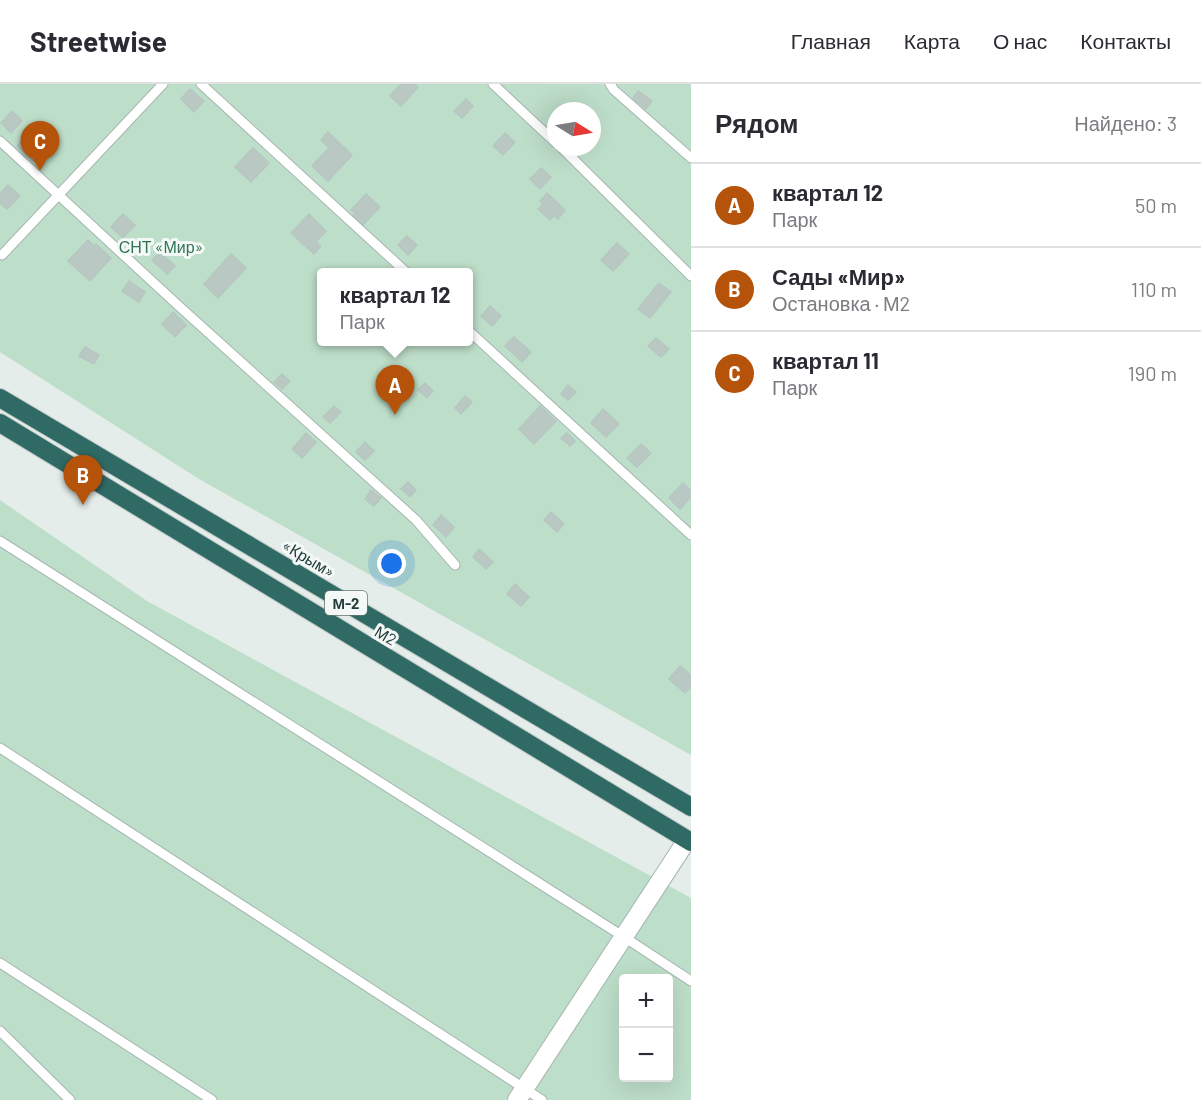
<!DOCTYPE html>
<html lang="ru">
<head>
<meta charset="utf-8">
<style>
	:root { --surface:#fff; --page:#f7f7f7; --text:#2b2b33; --muted:#7c7c81; --line:#e1e1e2; --accent:#b45309 }
	body { margin:0; font-family:Barlow,sans-serif; background:var(--page); color:var(--text) }
	.controls { position:absolute; right:18px; bottom:18px; display:grid; overflow:hidden; border-radius:6px; box-shadow:0 6px 24px #0002 }
	.controls button { width:54px; height:54px; display:grid; place-items:center; padding:0; border:0; border-bottom:2px solid var(--line); background:var(--surface); color:var(--text); font:30px sans-serif }
	.compass { position:absolute; left:547px; top:18px; width:54px; height:54px; border-radius:50%; background:var(--surface); box-shadow:0 6px 24px #0002; rotate:101deg }
	.you { position:absolute; left:392px; top:480px; width:21px; height:21px; margin:-15px; border:4px solid #fff; border-radius:50%; background:#1a73e8; box-shadow:0 0 0 9px #1a73e833 }
	.badge { display:grid; place-items:center; width:39px; height:39px; border-radius:50%; background:var(--accent); color:#fff; font-size:20px; font-weight:700 }
	.pin { position:absolute; translate:-50% -50px; filter:drop-shadow(0 2px 3px #0008) }
	.pin::after { content:''; position:absolute; top:32px; width:21px; height:18px; background:inherit; clip-path:polygon(0 0,100% 0,50% 100%) }
	.popup { position:absolute; left:317px; top:184px; width:156px; height:78px; box-sizing:border-box; display:grid; place-content:center; border-radius:6px; background:var(--surface); filter:drop-shadow(0 2px 4px #0005); font-size:20px; white-space:nowrap; color:var(--muted) }
	.popup b { font-size:22px; color:var(--text) }
	.popup::after { content:''; position:absolute; left:50%; top:100%; margin-left:-12px; border:12px solid transparent; border-top-color:var(--surface) }
	.list { margin:0; padding:0; list-style:none }
	h2 { display:flex; justify-content:space-between; align-items:center; height:78px; margin:0; padding:0 24px; font-size:26px }
	h2 small { font-size:20px; font-weight:400; color:var(--muted) }
	.list li { display:grid; grid-template-columns:39px 1fr auto; gap:18px; align-items:center; box-sizing:border-box; height:84px; padding:0 24px; border-top:2px solid var(--line) }
	.list b { display:block; font-size:22px; white-space:nowrap }
	.list p { margin:0; font-size:20px; white-space:nowrap; color:var(--muted) }
	.list em { font-size:20px; font-style:normal; color:var(--muted) }
	.map { position:relative; flex:none; width:691px; height:1016px; overflow:hidden }
	header { display:flex; align-items:center; gap:36px; box-sizing:border-box; height:84px; padding:0 30px; background:var(--surface); border-bottom:2px solid var(--line) }
	header strong { font-size:28px }
	nav { display:flex; gap:33px; margin-inline-start:auto; font-size:21px }
	main { display:flex }
	aside { flex:1; background:var(--surface) }
	.map>svg:first-child { display:block }
	.green { fill:#bddec9; fill-rule:evenodd }
	.building { fill:#b9c8c3; stroke:#b6c7c2; stroke-width:1.5 }
	.lines { fill:none; stroke-linecap:round; stroke-linejoin:round }
	.lane-casing { stroke:#a6b5b2; stroke-width:11 }
	.street-casing { stroke:#a6b5b2; stroke-width:20 }
	.highway-casing { stroke:#c1c9c8; stroke-width:20 }
	.lane { stroke:#fff; stroke-width:9 }
	.street { stroke:#fff; stroke-width:18 }
	.highway { stroke:#306a65; stroke-width:18 }
	.labels { text-anchor:middle; dominant-baseline:central; stroke-width:6; stroke-linejoin:round; paint-order:stroke }
	.shield { fill:#f4f9f7; stroke:#627673; stroke-width:1.5 }
	.shield-label { font-size:15px; font-weight:bold; fill:#233e3a }
	.park-label { font-size:16px; fill:#2e7551; stroke:#f4f9f7 }
	.street-label { font-size:16px; fill:#233e3a; stroke:#f4f9f7 }
</style>
</head>
<body>
<header>
<strong>Streetwise</strong>
<nav><a>Главная</a><a>Карта</a><a>О нас</a><a>Контакты</a></nav>
</header>
<main>
<div class="map">
<svg width="691" height="1016" viewBox="0 0 691 1016">
	<rect width="100%" height="100%" fill="#e4edea"/>
	<!-- green -->
	<path class="green" d="M 0,0 L 691,0 L 691,671 L 199,395 L 0,268 ZM 556,27 L 592,27 L 592,63 L 556,63 ZM 322,188 L 468,188 L 468,258 L 322,258 Z
		M 0,416 L 147,517 L 691,814 L 691,1016 L 0,1016 ZM 624,894 L 668,894 L 668,994 L 624,994 Z"/>
	<!-- building -->
	<path class="building" d="M 401,0 L 415,0 L 418,3 L 401,22 L 390,12 Z
		M 190,5 L 204,17 L 194,28 L 181,15 Z
		M 638,7 L 652,17 L 646,25 L 633,14 Z
		M 466,15 L 473,22 L 462,34 L 454,27 Z
		M 12,27 L 22,37 L 11,49 L 1,39 Z
		M 328,48 L 352,71 L 328,97 L 312,82 L 329,64 L 321,56 Z
		M 505,49 L 515,58 L 503,71 L 493,62 Z
		M 27,52 L 43,66 L 33,77 L 17,62 Z
		M 253,64 L 269,79 L 251,98 L 235,83 Z
		M 541,84 L 551,93 L 540,105 L 530,95 Z
		M 8,101 L 20,112 L 7,125 L 0,119 L 0,110 Z
		M 547,109 L 565,126 L 558,135 L 554,131 L 550,136 L 538,125 L 543,120 L 540,117 Z
		M 366,110 L 380,123 L 362,142 L 352,133 L 355,129 L 351,126 Z
		M 123,130 L 135,141 L 123,154 L 111,143 Z
		M 309,130 L 326,147 L 316,158 L 321,162 L 314,170 L 291,149 Z
		M 407,152 L 417,161 L 408,171 L 398,161 Z
		M 88,156 L 94,162 L 96,160 L 111,174 L 90,197 L 68,177 Z
		M 617,159 L 629,170 L 613,187 L 601,176 Z
		M 160,168 L 175,182 L 167,190 L 152,176 Z
		M 231,170 L 246,184 L 218,214 L 204,200 Z
		M 129,197 L 145,208 L 139,218 L 122,207 Z
		M 659,199 L 671,208 L 650,234 L 638,225 Z
		M 490,222 L 501,232 L 492,242 L 481,232 Z
		M 173,228 L 186,241 L 175,253 L 162,240 Z
		M 514,253 L 531,268 L 522,278 L 505,262 Z
		M 656,254 L 669,265 L 661,273 L 648,262 Z
		M 85,263 L 99,271 L 94,280 L 79,272 Z
		M 282,290 L 290,297 L 282,305 L 274,298 Z
		M 425,299 L 433,307 L 427,314 L 418,306 Z
		M 568,301 L 576,308 L 568,316 L 561,310 Z
		M 465,312 L 472,318 L 461,330 L 455,324 Z
		M 334,322 L 341,328 L 330,339 L 323,333 Z
		M 540,322 L 556,337 L 534,360 L 519,345 Z
		M 603,325 L 619,340 L 606,353 L 591,339 Z
		M 306,349 L 316,358 L 302,374 L 292,365 Z
		M 567,349 L 575,357 L 570,362 L 561,354 Z
		M 365,358 L 374,367 L 365,376 L 356,368 Z
		M 641,360 L 651,369 L 637,383 L 627,374 Z
		M 408,398 L 416,406 L 410,413 L 401,405 Z
		M 683,399 L 691,407 L 691,413 L 680,425 L 669,414 Z
		M 371,406 L 381,414 L 374,422 L 365,415 Z
		M 551,428 L 564,440 L 557,448 L 544,436 Z
		M 441,431 L 454,443 L 446,453 L 433,441 Z
		M 479,465 L 493,478 L 486,485 L 473,473 Z
		M 515,500 L 529,513 L 521,522 L 507,510 Z
		M 680,582 L 691,591 L 691,603 L 685,609 L 669,595 Z"/>
	<g class="lines">
		<defs>
			<path id="lane" d="M 201,0 L 406,188
				M 493,0 L 556,59
				M 610,0 L 614,6 L 691,74
				M 0,57 L 181,224 L 416,436 L 455,481
				M 561,63 L 691,192
				M 2,171 L 163,0
				M 468,246 L 691,451
				M 0,457 L 624,853 L 691,897
				M 0,664 L 542,1016
				M 0,879 L 212,1016
				M 0,947 L 70,1016"/>
			<path id="street" d="M 517,1016 L 687,756"/>
			<path id="highway" d="M 0,314 L 691,723
				M 0,339 L 691,758"/>
		</defs>
		<!-- lane casing -->
		<use href="#lane" class="lane-casing"/>
		<!-- street casing -->
		<use href="#street" class="street-casing"/>
		<!-- highway casing -->
		<use href="#highway" class="highway-casing"/>
		<!-- lane -->
		<use href="#lane" class="lane"/>
		<!-- street -->
		<use href="#street" class="street"/>
		<!-- highway -->
		<use href="#highway" class="highway"/>
	</g>
	<g class="labels">
		<!-- shield labels -->
		<rect class="shield" x="325" y="507" width="42" height="24" rx="4.5"/>
		<g class="shield-label">
			<text x="346" y="519">М-2</text>
		</g>
		<!-- park labels -->
		<g class="park-label">
			<text x="161" y="162">СНТ «Мир»</text>
		</g>
		<!-- street labels -->
		<g class="street-label">
			<text transform="translate(309 474) rotate(31)">«Крым»</text>
			<text transform="translate(386 551) rotate(31)">М2</text>
		</g>
	</g>
</svg>
<div class="controls">
<button>+</button>
<button>−</button>
</div>
<svg class="compass" viewBox="-18 -18 36 36"><path d="M0-13l5 13h-10z" fill="#e53935"/><path d="M0 13l5-13h-10z" fill="#7c7c81"/></svg>
<div class="you"></div>
<div class="pin badge" style="left:395px;top:331px">A</div>
<div class="popup"><b>квартал 12</b>Парк</div>
<div class="pin badge" style="left:83px;top:421px">B</div>
<div class="pin badge" style="left:40px;top:87px">C</div>
</div>
<aside>
<h2>Рядом<small>Найдено: 3</small></h2>
<ul class="list">
<li><span class="badge">A</span><div><b>квартал 12</b><p>Парк</p></div><em>50 m</em></li>
<li><span class="badge">B</span><div><b>Сады «Мир»</b><p>Остановка · М2</p></div><em>110 m</em></li>
<li><span class="badge">C</span><div><b>квартал 11</b><p>Парк</p></div><em>190 m</em></li>
</ul>
</aside>
</main>
</body>
</html>
